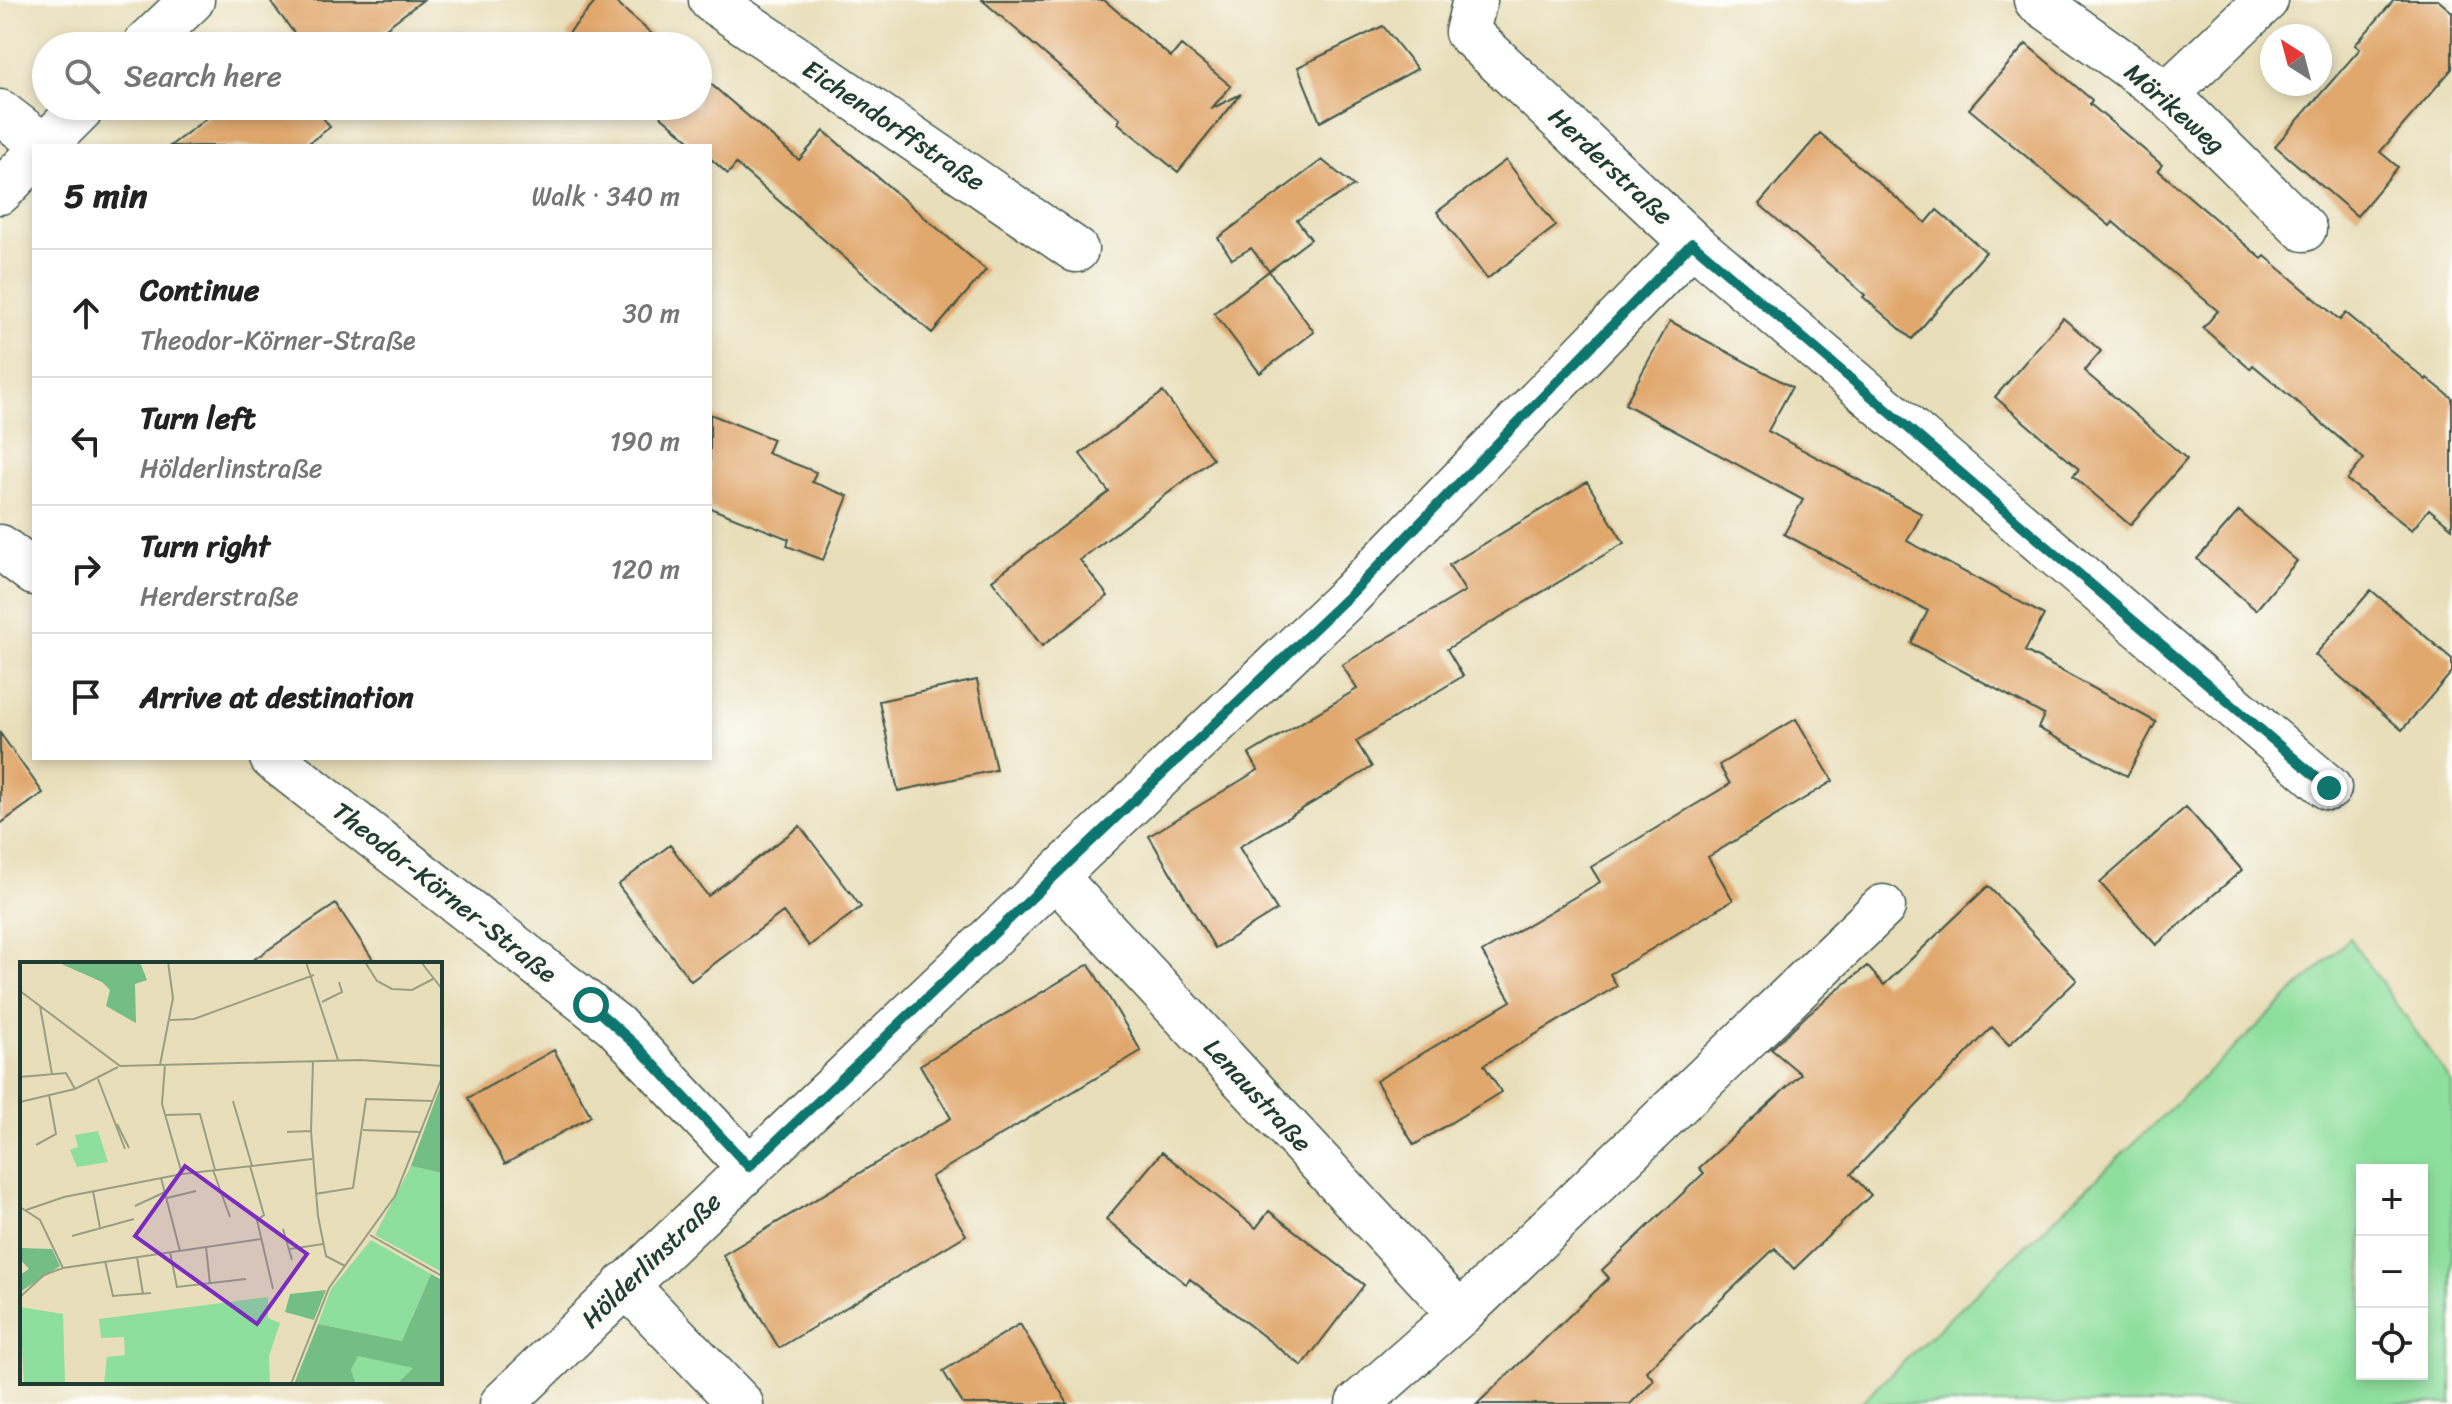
<!DOCTYPE html>
<html lang="en">
<head>
<meta charset="utf-8">
<style>
	:root { --surface:#fff; --page:#f6f6f6; --text:#222; --muted:#767676; --line:#e0e0e0 }
	body { margin:0; font-family:Sriracha,sans-serif; background:var(--page); color:var(--text) }
	.controls { position:absolute; right:24px; bottom:24px; display:grid; overflow:hidden; border-radius:0px; box-shadow:0 4px 12px #0003 }
	.controls button { width:72px; height:72px; display:grid; place-items:center; padding:0; border:0; border-bottom:2px solid var(--line); background:var(--surface); color:var(--text); font:40px sans-serif }
	.compass { position:absolute; left:2260px; top:24px; width:72px; height:72px; border-radius:50%; background:var(--surface); box-shadow:0 4px 12px #0003; rotate:324deg }
	.stop { position:absolute; width:24px; height:24px; margin:-18px; border:6px solid #0f766e; border-radius:50%; background:#fff }
	.stop.end { background:#0f766e; border-color:#fff; box-shadow:0 2px 8px #0008 }
	.list { margin:0; padding:0; list-style:none }
	h2 { display:flex; justify-content:space-between; align-items:center; height:104px; margin:0; padding:0 32px; font-size:34px }
	h2 small { font-size:26px; font-weight:400; color:var(--muted) }
	.list li { display:grid; grid-template-columns:52px 1fr auto; gap:24px; align-items:center; box-sizing:border-box; height:128px; padding:0 32px; border-top:2px solid var(--line) }
	.list b { display:block; font-size:30px; white-space:nowrap }
	.list p { margin:0; font-size:26px; white-space:nowrap; color:var(--muted) }
	.list em { font-size:26px; font-style:normal; color:var(--muted) }
	.icon { flex:none; width:44px; height:44px; fill:none; stroke:currentColor; stroke-width:2; stroke-linecap:round; stroke-linejoin:round }
	.map { position:relative; flex:none; width:2452px; height:1404px; overflow:hidden }
	.search { position:absolute; background:var(--surface); box-shadow:0 4px 12px #0003; left:32px; top:32px; width:680px; height:88px; display:flex; align-items:center; gap:20px; box-sizing:border-box; padding:0 28px; border-radius:44px; color:var(--muted); font-size:30px }
	.panel { position:absolute; background:var(--surface); box-shadow:0 4px 12px #0003; left:32px; top:144px; width:680px; height:616px; border-radius:0px }
	.map>svg:first-child { display:block }
	.green { fill:#8edf9e; stroke:#568e69; stroke-width:2; fill-rule:evenodd }
	.building { fill:#e1a86e }
	.lines { fill:none; stroke-linecap:round; stroke-linejoin:round }
	.minor-casing { stroke:#3d5548; stroke-width:47 }
	.minor { stroke:#fff; stroke-width:44 }
	.route { stroke:#0f766e; stroke-width:10 }
	.labels { text-anchor:middle; dominant-baseline:central; stroke-width:6; stroke-linejoin:round; paint-order:stroke }
	.street-label { font-size:26px; fill:#1f3d34; stroke:#fdfcf7 }
	.inset-road { fill:none; stroke:#989e84; stroke-width:2 }
	.view { fill:#7b2cbf; fill-opacity:0.15; stroke:#7b2cbf; stroke-width:4 }
	.inset-edge { fill:none; stroke:#1f3d34; stroke-width:4 }
</style>
</head>
<body>
<div class="map">
<svg width="2452" height="1404" viewBox="0 0 2452 1404">
	<rect width="100%" height="100%" fill="#fdfcf7"/>
	<filter id="ink" filterUnits="userSpaceOnUse"><feTurbulence type="fractalNoise" baseFrequency=".0125" numOctaves="2"/><feDisplacementMap in="SourceGraphic" scale="16" xChannelSelector="R" yChannelSelector="G"/><feConvolveMatrix kernelMatrix="1 2 1 2 8 2 1 2 1" color-interpolation-filters="sRGB"/></filter>
	<filter id="wash" filterUnits="userSpaceOnUse"><feTurbulence type="fractalNoise" baseFrequency=".006" numOctaves="4" result="noise"/><feDisplacementMap in="SourceGraphic" scale="32" xChannelSelector="R" yChannelSelector="G"/><feGaussianBlur stdDeviation="1.8" result="paint"/><feColorMatrix in="noise" values="0 0 0 0 0 0 0 0 0 0 0 0 0 0 0 0 0 1.4 0 .05"/><feComposite in="paint" operator="in"/></filter>
	<g filter="url(#wash)">
		<rect width="100%" height="100%" fill="#e8deba"/>
		<!-- green -->
		<path class="green" d="M 2350,938 L 2452,1083 L 2452,1404 L 1859,1404 ZM 2362,1170 L 2422,1170 L 2422,1374 L 2362,1374 Z"/>
		<g id="blocks">
			<!-- building -->
			<path class="building" d="M 269,0 L 423,0 L 362,46 L 304,46 Z
				M 597,0 L 613,0 L 666,46 L 580,46 L 567,35 Z
				M 982,0 L 1104,0 L 1171,57 L 1181,45 L 1231,86 L 1211,109 L 1241,94 L 1178,172 L 1118,123 L 1120,119 Z
				M 2394,0 L 2438,0 L 2452,12 L 2452,69 L 2380,152 L 2398,167 L 2357,216 L 2275,146 L 2360,49 L 2355,45 Z
				M 1383,26 L 1417,69 L 1320,122 L 1298,67 Z
				M 2026,44 L 2092,100 L 2090,104 L 2162,165 L 2158,170 L 2262,259 L 2265,256 L 2340,320 L 2346,313 L 2426,380 L 2427,378 L 2452,398 L 2452,528 L 2429,509 L 2412,530 L 2347,480 L 2364,459 L 2253,365 L 2250,369 L 2203,328 L 2218,311 L 2113,222 L 2110,226 L 1969,109 Z
				M 698,73 L 799,160 L 824,131 L 986,270 L 932,333 L 736,164 L 728,174 L 710,158 L 710,146 L 696,146 L 649,106 L 698,106 Z
				M 223,106 L 314,106 L 330,127 L 305,146 L 170,146 Z
				M 1820,133 L 1926,223 L 1937,210 L 1986,252 L 1912,339 L 1863,297 L 1865,295 L 1759,204 Z
				M 1322,160 L 1354,186 L 1297,220 L 1311,239 L 1269,271 L 1251,248 L 1232,259 L 1218,238 Z
				M 1506,160 L 1556,226 L 1487,279 L 1437,212 Z
				M 1269,271 L 1314,332 L 1260,373 L 1214,313 Z
				M 2063,318 L 2101,351 L 2084,371 L 2187,459 L 2130,525 L 2073,476 L 2079,469 L 1995,397 Z
				M 1670,321 L 1792,387 L 1768,431 L 1922,514 L 1907,541 L 2044,615 L 2025,651 L 2156,722 L 2127,776 L 2038,728 L 2044,715 L 1911,643 L 1928,611 L 1784,534 L 1803,500 L 1625,404 Z
				M 1163,392 L 1213,459 L 1080,560 L 1108,596 L 1042,646 L 992,580 L 1109,492 L 1080,454 Z
				M 710,414 L 773,439 L 767,453 L 816,472 L 812,482 L 848,496 L 823,560 L 787,546 L 789,539 L 710,508 Z
				M 1587,482 L 1624,543 L 1447,649 L 1463,676 L 1356,741 L 1372,767 L 1239,847 L 1277,910 L 1215,948 L 1149,836 L 1258,770 L 1249,754 L 1357,689 L 1342,665 L 1465,591 L 1449,565 Z
				M 2239,511 L 2297,561 L 2256,610 L 2197,559 Z
				M 2371,590 L 2452,659 L 2452,672 L 2402,730 L 2315,655 Z
				M 977,680 L 996,770 L 898,791 L 879,701 Z
				M 1796,719 L 1833,781 L 1708,857 L 1733,900 L 1610,974 L 1617,986 L 1484,1065 L 1501,1092 L 1414,1145 L 1376,1081 L 1511,1001 L 1482,952 L 1600,882 L 1591,867 L 1730,784 L 1719,765 Z
				M 0,733 L 43,793 L 0,824 Z
				M 2186,807 L 2242,870 L 2156,945 L 2100,883 Z
				M 800,826 L 861,907 L 809,946 L 783,912 L 691,981 L 618,885 L 670,845 L 708,896 Z
				M 1988,886 L 2077,980 L 2009,1045 L 1992,1027 L 1851,1174 L 1871,1195 L 1794,1269 L 1775,1248 L 1646,1371 L 1654,1380 L 1630,1404 L 1477,1404 L 1609,1278 L 1602,1270 L 1704,1173 L 1699,1168 L 1801,1074 L 1771,1049 L 1808,1014 L 1867,966 L 1884,985 Z
				M 336,904 L 376,964 L 247,964 Z
				M 1089,964 L 1141,1051 L 931,1177 L 966,1235 L 779,1348 L 723,1255 L 951,1118 L 920,1065 Z
				M 554,1050 L 591,1116 L 505,1164 L 468,1098 Z
				M 1162,1152 L 1256,1228 L 1269,1211 L 1364,1285 L 1302,1366 L 1190,1279 L 1186,1284 L 1106,1219 Z
				M 1020,1324 L 1068,1404 L 963,1404 L 943,1371 Z"/>
		</g>
	</g>
	<g filter="url(#ink)">
		<use href="#blocks" fill-opacity="0" stroke="#3d5548" stroke-width="2"/>
		<g class="lines">
			<defs>
				<path id="minor" d="M 711,0 L 1076,250
					M 1475,0 L 1467,32 L 1692,243 L 2329,788
					M 2036,0 L 2167,94 L 2304,229
					M 144,46 L 192,0
					M 2167,94 L 2266,0
					M 0,112 L 44,146
					M 44,146 L 84,106
					M 0,192 L 34,157
					M 0,547 L 34,573
					M 272,758 L 615,1025 L 749,1167
					M 1055,876 L 1460,1314
					M 625,1284 L 741,1404
					M 502,1404 L 1350,595 L 1692,243
					M 1358,1404 L 1460,1314 L 1883,907"/>
			</defs>
			<!-- minor casing -->
			<use href="#minor" class="minor-casing"/>
			<!-- minor -->
			<use href="#minor" class="minor"/>
		</g>
	</g>
	<g class="lines" filter="url(#ink)">
		<!-- route -->
		<path class="route" d="M 591,1005 L 637,1046 L 749,1167 L 1350,595 L 1692,243 L 2329,788"/>
	</g>
	<g class="labels">
		<!-- street labels -->
		<g class="street-label">
			<text transform="translate(2175 108) rotate(41)">Mörikeweg</text>
			<text transform="translate(894 125) rotate(34)">Eichendorffstraße</text>
			<text transform="translate(1611 166) rotate(43)">Herderstraße</text>
			<text transform="translate(445 892) rotate(38)">Theodor-Körner-Straße</text>
			<text transform="translate(1258 1095) rotate(47)">Lenaustraße</text>
			<text transform="translate(651 1260) rotate(-44)">Hölderlinstraße</text>
		</g>
	</g>
	<!-- overview -->
	<g transform="translate(20 962)">
		<rect width="422" height="422" fill="#e8deba"/>
		<path d="M 78,169 L 88,200 L 57,205 L 50,188 L 58,185 L 55,173 ZM 391,204 L 422,211 L 422,310 L 355,273 ZM 351,278 L 411,312 L 392,355 L 422,422 L 336,422 L 331,408 L 338,394 L 377,402 L 386,370 L 382,379 L 298,362 L 311,327 ZM 248,335 L 248,356 L 260,361 L 249,394 L 250,422 L 84,422 L 87,395 L 105,393 L 104,375 L 81,376 L 79,357 ZM 0,345 L 43,352 L 45,422 L 4,422 Z" fill="#8edf9e"/>
		<path d="M 37,0 L 120,0 L 127,18 L 115,22 L 116,61 L 86,44 L 90,28 L 82,20 ZM 422,120 L 422,211 L 391,204 ZM 0,286 L 32,287 L 40,304 L 0,330 L 0,313 L 9,307 L 0,297 ZM 411,312 L 422,318 L 422,422 L 377,422 L 393,406 L 338,394 L 331,408 L 336,422 L 274,422 L 298,362 L 382,379 ZM 306,328 L 294,358 L 265,350 L 270,332 Z" fill="#72be85"/>
		<path class="inset-road" d="M 286,0 L 318,98M 345,0 L 357,19 L 372,27 L 392,28 L 413,17M 401,0 L 422,27M 0,29 L 100,104 L 341,98 L 422,104M 302,40 L 322,30 L 319,20M 20,44 L 32,112M 150,58 L 174,57 L 294,13M 293,99 L 291,169 L 298,254 L 306,294 L 325,304M 140,103 L 153,36 L 148,0M 145,103 L 142,142 L 162,212M 0,115 L 46,111 L 55,127M 78,117 L 105,187M 213,139 L 232,204M 0,140 L 55,127 L 98,105M 145,153 L 180,152 L 195,208M 97,162 L 109,186M 343,168 L 401,170M 267,170 L 291,169M 16,183 L 36,172 L 29,133M 230,204 L 244,253 L 237,258 L 253,327M 193,208 L 210,255M 141,216 L 160,289M 73,229 L 80,266M 295,232 L 333,226 L 346,137 L 413,139M 147,236 L 176,229M 115,244 L 145,230M 0,245 L 20,258 L 43,306M 6,248 L 44,235 L 162,212 L 292,197M 263,267 L 272,298M 350,273 L 422,314M 52,274 L 114,257M 186,285 L 190,322M 270,287 L 303,282M 150,290 L 157,325 L 226,317M 117,295 L 123,332M 85,299 L 93,334 L 131,331M 0,335 L 24,313 L 43,306 L 241,277M 271,422 L 309,326 L 375,234 L 422,115"/>
		<path class="view" d="M 165,204 L 287,292 L 237,362 L 115,274 Z"/>
		<rect width="422" height="422" class="inset-edge"/>
	</g>
</svg>
<div class="controls">
<button>+</button>
<button>−</button>
<button><svg class="icon" aria-label="locate" viewBox="0 0 24 24"><circle cx="12" cy="12" r="6"/><path d="M12 2v4M12 18v4M2 12h4M18 12h4"/></svg></button>
</div>
<svg class="compass" viewBox="-18 -18 36 36"><path d="M0-13l5 13h-10z" fill="#e53935"/><path d="M0 13l5-13h-10z" fill="#767676"/></svg>
<div class="stop" style="left:591px;top:1005px"></div>
<div class="stop end" style="left:2329px;top:788px"></div>
<div class="search"><svg class="icon" aria-label="search" viewBox="0 0 24 24"><circle cx="10" cy="10" r="6"/><path d="M15 15l6 6"/></svg>Search here</div>
<section class="panel">
<h2>5 min<small>Walk · 340 m</small></h2>
<ul class="list">
<li><svg class="icon" aria-label="ahead" viewBox="0 0 24 24"><path d="M12 20V5M6 11l6-6 6 6"/></svg><div><b>Continue</b><p>Theodor-Körner-Straße</p></div><em>30 m</em></li>
<li><svg class="icon" aria-label="left" viewBox="0 0 24 24"><path d="M17 20v-9H6M10 6l-5 5 5 5"/></svg><div><b>Turn left</b><p>Hölderlinstraße</p></div><em>190 m</em></li>
<li><svg class="icon" aria-label="right" viewBox="0 0 24 24"><path d="M7 20v-9h11M14 6l5 5-5 5"/></svg><div><b>Turn right</b><p>Herderstraße</p></div><em>120 m</em></li>
<li><svg class="icon" aria-label="arrive" viewBox="0 0 24 24"><path d="M6 21V4h12l-3 4 3 4H6"/></svg><div><b>Arrive at destination</b></div></li>
</ul>
</section>
</div>
</body>
</html>
